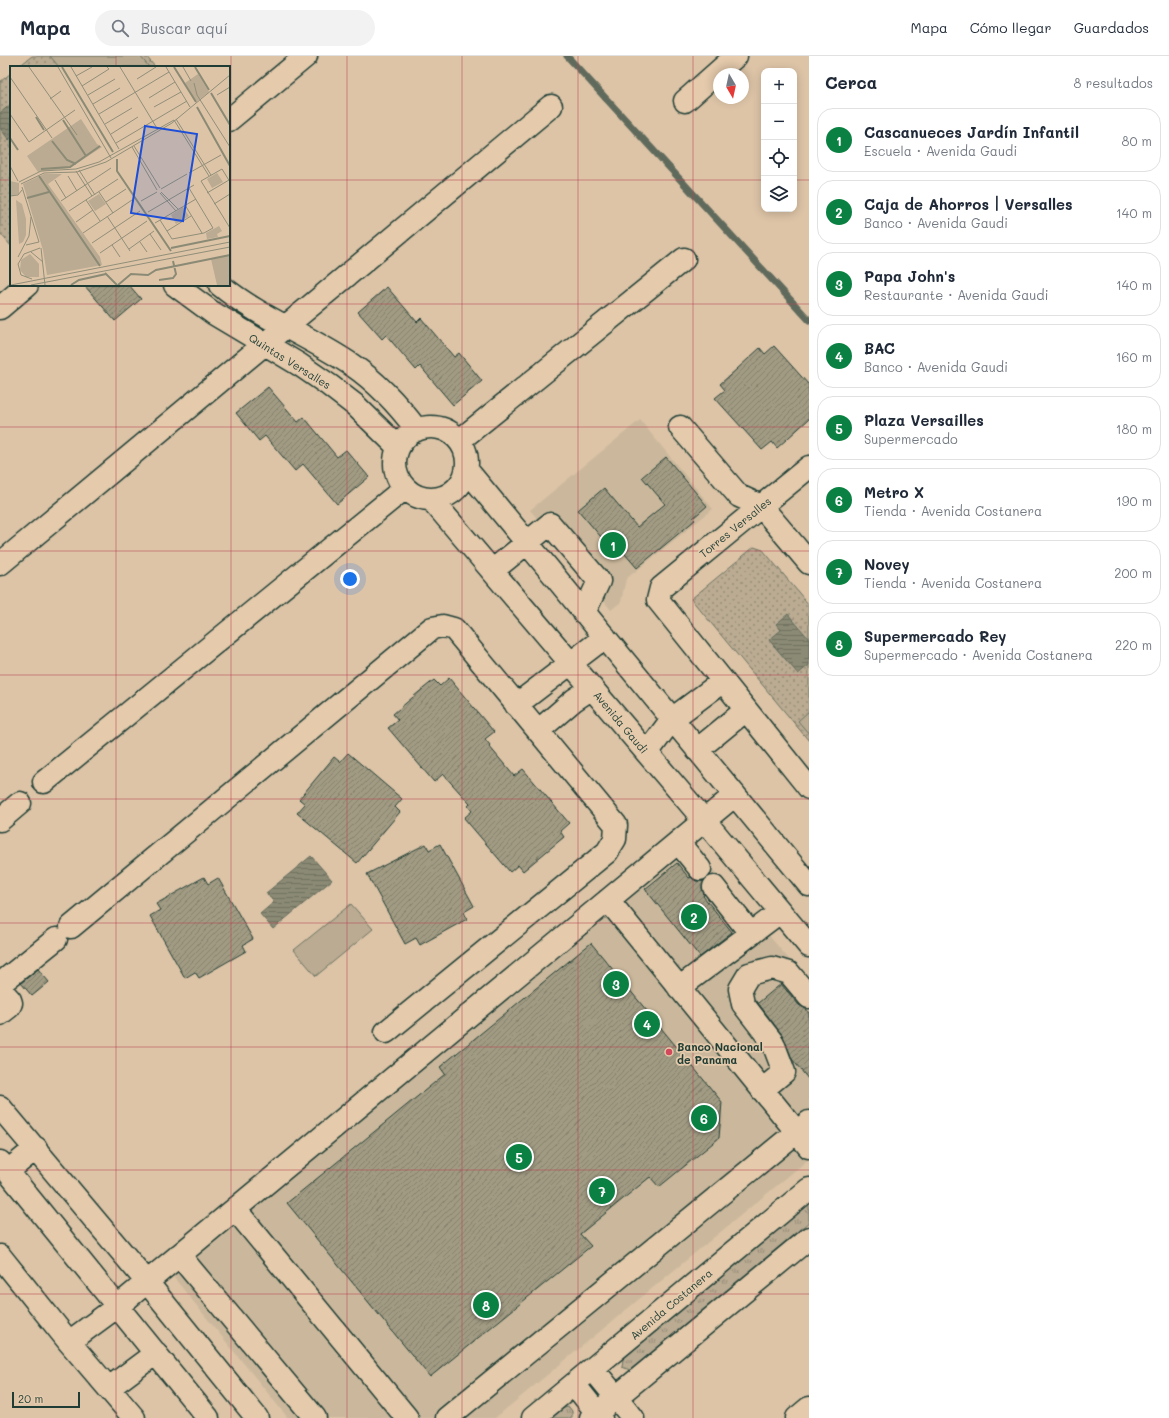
<!DOCTYPE html>
<html lang="es">
<head>
<meta charset="utf-8">
<style>
	:root { --surface:#fff; --page:#f2f2f3; --text:#1f2937; --muted:#747a83; --line:#e0e1e3; --accent:#0b8043 }
	body { margin:0; font-family:Mali,sans-serif; background:var(--page); color:var(--text) }
	.controls { position:absolute; right:12px; top:12px; display:grid; overflow:hidden; border-radius:8px; box-shadow:0 2px 10px #0003 }
	.controls button { width:36px; height:36px; display:grid; place-items:center; padding:0; border:0; border-bottom:1px solid var(--line); background:var(--surface); color:var(--text); font:20px sans-serif }
	.compass { position:absolute; left:713px; top:12px; width:36px; height:36px; border-radius:50%; background:var(--surface); box-shadow:0 2px 10px #0003; rotate:171deg }
	.scale { position:absolute; left:12px; bottom:10px; width:68px; box-sizing:border-box; padding-left:4px; border:2px solid #1f3d34; border-top:0; font-size:11px; line-height:14px; white-space:nowrap; color:#1f3d34; -webkit-text-stroke:3px #e5caac; paint-order:stroke }
	.you { position:absolute; left:350px; top:523px; width:14px; height:14px; margin:-10px; border:3px solid #fff; border-radius:50%; background:#1a73e8; box-shadow:0 0 0 6px #1a73e833 }
	.badge { display:grid; place-items:center; width:26px; height:26px; border-radius:50%; background:var(--accent); color:#fff; font-size:13px; font-weight:700 }
	.pin { position:absolute; translate:-50% -50%; border:2px solid #fff; box-shadow:0 1px 4px #0006 }
	.list { margin:0; padding:0; list-style:none }
	h2 { display:flex; justify-content:space-between; align-items:center; height:52px; margin:0; padding:0 16px; font-size:17px }
	h2 small { font-size:13px; font-weight:400; color:var(--muted) }
	.list li { display:grid; grid-template-columns:26px 1fr auto; gap:12px; align-items:center; box-sizing:border-box; height:64px; margin:0 8px 8px; padding:0 8px; border:1px solid var(--line); border-radius:16px }
	.list b { display:block; font-size:15px; white-space:nowrap }
	.list p { margin:0; font-size:13px; white-space:nowrap; color:var(--muted) }
	.list em { font-size:13px; font-style:normal; color:var(--muted) }
	.icon { flex:none; width:22px; height:22px; fill:none; stroke:currentColor; stroke-width:2; stroke-linecap:round; stroke-linejoin:round }
	.map { position:relative; flex:none; width:809px; height:1362px; overflow:hidden }
	header { display:flex; align-items:center; gap:24px; box-sizing:border-box; height:56px; padding:0 20px; background:var(--surface); border-bottom:1px solid var(--line) }
	header strong { font-size:19px }
	nav { display:flex; gap:22px; margin-inline-start:auto; font-size:14px }
	.search { width:280px; height:36px; background:var(--page); display:flex; align-items:center; gap:10px; box-sizing:border-box; padding:0 14px; border-radius:22px; color:var(--muted); font-size:15px }
	main { display:flex }
	aside { flex:1; background:var(--surface) }
	.map>svg:first-child { display:block }
	.built { fill:#cbb89c }
	.grass { fill:url(#grass-tufts); stroke:#6c7463 }
	.park { fill:url(#park-dots); stroke:#6c7463 }
	.pitch { fill:#baab92; stroke:#6c7463 }
	.water { fill:url(#water-rules); stroke:#606b5b }
	.lines { fill:none; stroke-linecap:round; stroke-linejoin:round }
	.stream { stroke:#606b5b; stroke-width:7 }
	.building { fill:url(#building-hatch); stroke:#1f3d34 }
	.minor-casing { stroke:#1f3d34; stroke-width:25 }
	.minor { stroke:#e5caac; stroke-width:22 }
	.grid { fill:none; stroke:#b64755; stroke-width:1; stroke-opacity:0.55 }
	.poi-dot { fill:#d1495b; stroke:#e5caac; stroke-width:1.5 }
	.labels { text-anchor:middle; dominant-baseline:central; stroke-width:3.5; stroke-linejoin:round; paint-order:stroke }
	.street-label { font-size:11px; fill:#1f3d34; stroke:#e5caac }
	.poi-label { font-size:11px; font-weight:bold; fill:#1f3d34; stroke:#e5caac; text-anchor:start }
	.inset-river { fill:none; stroke:#8b8a75; stroke-width:2 }
	.inset-road { fill:none; stroke:#918e79; stroke-width:1 }
	.view { fill:#1d4ed8; fill-opacity:0.15; stroke:#1d4ed8; stroke-width:2 }
	.inset-edge { fill:none; stroke:#1f3d34; stroke-width:2 }
</style>
</head>
<body>
<header>
<strong>Mapa</strong>
<div class="search"><svg class="icon" aria-label="search" viewBox="0 0 24 24"><circle cx="10" cy="10" r="6"/><path d="M15 15l6 6"/></svg>Buscar aquí</div>
<nav><a>Mapa</a><a>Cómo llegar</a><a>Guardados</a></nav>
</header>
<main>
<div class="map">
<svg width="809" height="1362" viewBox="0 0 809 1362">
	<defs>
		<pattern id="grass-tufts" width="24" height="20" patternUnits="userSpaceOnUse"><rect width="24" height="20" fill="#baab92"/><path d="M3 7l-1-3M5 7V3M7 7l1-3M15 17l-1-3M17 17v-4M19 17l1-3" fill="none" stroke="#978c78"/></pattern>
		<pattern id="park-dots" width="8" height="8" patternUnits="userSpaceOnUse"><rect width="8" height="8" fill="#baab92"/><path d="M2 2h.1M6 6h.1" fill="none" stroke="#978c78" stroke-width="1.8" stroke-linecap="round"/></pattern>
		<pattern id="water-rules" width="6" height="5" patternUnits="userSpaceOnUse"><rect width="6" height="5" fill="#8b8a75"/><path d="M0 2.5h6" fill="none" stroke="#717261"/></pattern>
		<pattern id="building-hatch" width="6" height="6" patternUnits="userSpaceOnUse"><rect width="6" height="6" fill="#a29b83"/><path d="M-1 1l2-2M0 6l6-6M5 7l2-2" fill="none" stroke="#83806c"/></pattern>
	</defs>
	<rect width="100%" height="100%" fill="#ddc4a7"/>
	<filter id="ink" filterUnits="userSpaceOnUse"><feTurbulence type="fractalNoise" baseFrequency=".025" numOctaves="2"/><feDisplacementMap in="SourceGraphic" scale="8" xChannelSelector="R" yChannelSelector="G"/><feConvolveMatrix kernelMatrix="1 2 1 2 8 2 1 2 1" color-interpolation-filters="sRGB"/></filter>
	<g filter="url(#ink)">
		<!-- built -->
		<path class="built" d="M 640,364 L 713,453 L 626,523 L 621,546 L 611,554 L 530,454 Z
			M 677,770 L 809,927 L 809,1103 L 495,1362 L 288,1362 L 157,1201 L 387,1013 Z"/>
		<!-- grass -->
		<path class="grass" d="M 809,1148 L 809,1166 L 630,1314 L 622,1311 L 623,1303 Z
			M 569,1351 L 572,1355 L 572,1361 L 570,1362 L 551,1362 L 564,1352 Z"/>
		<!-- park -->
		<path class="park" d="M 32,0 L 146,0 L 155,11 L 18,11 Z
			M 11,17 L 11,190 L 0,177 L 0,26 Z
			M 754,491 L 763,494 L 809,549 L 809,685 L 691,543 Z"/>
		<!-- pitch -->
		<path class="pitch" d="M 50,0 L 140,0 L 149,11 L 59,11 Z
			M 809,655 L 809,678 L 798,665 Z
			M 351,848 L 373,873 L 316,920 L 294,894 Z"/>
		<!-- water -->
		<path class="water" d="M 11,48 L 11,82 L 9,84 L 0,72 L 0,57 Z
			M 788,558 L 809,583 L 809,609 L 798,618 L 769,584 L 781,574 L 776,568 Z
			M 311,800 L 332,824 L 273,873 L 260,858 L 274,846 L 266,837 Z"/>
		<g class="lines">
			<!-- stream -->
			<path class="stream" d="M 567,0 L 809,264"/>
		</g>
		<!-- building -->
		<path class="building" d="M 84,229 L 129,229 L 141,243 L 115,265 Z
			M 387,231 L 417,266 L 421,262 L 454,301 L 459,297 L 482,325 L 453,349 L 420,310 L 416,314 L 386,279 L 382,283 L 358,256 Z
			M 774,290 L 809,329 L 809,363 L 777,392 L 772,386 L 762,394 L 715,342 L 725,334 L 720,328 L 737,313 L 760,292 L 765,298 Z
			M 268,331 L 298,366 L 304,361 L 337,401 L 346,394 L 369,421 L 337,448 L 303,408 L 295,415 L 265,380 L 259,385 L 236,357 Z
			M 666,401 L 707,450 L 693,462 L 695,464 L 637,512 L 624,497 L 619,502 L 578,454 L 604,432 L 637,471 L 665,448 L 642,421 Z
			M 449,622 L 494,676 L 485,683 L 490,689 L 489,690 L 514,720 L 523,713 L 569,767 L 560,775 L 564,781 L 523,815 L 518,809 L 510,816 L 464,762 L 472,755 L 468,750 L 470,748 L 443,718 L 434,726 L 388,672 L 398,664 L 393,658 L 419,636 L 434,624 L 440,630 Z
			M 348,697 L 402,743 L 395,751 L 400,756 L 357,807 L 297,757 L 305,748 L 299,743 L 334,701 L 340,706 Z
			M 426,788 L 429,794 L 440,788 L 474,850 L 464,856 L 467,863 L 420,889 L 416,882 L 405,888 L 367,818 Z
			M 677,807 L 689,822 L 691,821 L 696,825 L 704,825 L 702,832 L 704,839 L 703,840 L 732,876 L 700,901 L 645,833 Z
			M 204,821 L 208,828 L 218,822 L 253,883 L 243,889 L 246,895 L 199,922 L 195,916 L 185,922 L 150,860 L 160,854 L 156,848 Z
			M 591,887 L 722,1046 L 719,1082 L 659,1131 L 650,1121 L 580,1178 L 591,1190 L 430,1321 L 287,1147 L 445,1018 L 440,1011 Z
			M 38,913 L 49,926 L 32,940 L 21,927 Z
			M 781,928 L 799,949 L 806,953 L 809,957 L 809,1024 L 792,1003 L 783,980 L 758,947 Z"/>
		<g class="lines">
			<defs>
				<path id="minor" d="M 685,45 L 736,0
					M 229,64 L 306,0
					M 175,229 L 213,257 L 300,309 L 329,329 L 355,349 L 398,391
					M 220,229 C 260,262 310,280 352,309 C 377,326 399,350 417,374
					M 0,252 L 27,229
					M395 407a36 36 0 1 1 72 0a36 36 0 1 1-72 0Z
					M 680,371 L 739,440 L 761,450 L 809,507
					M 460,384 L 684,203
					M 809,411 L 661,532 L 658,544 L 809,732
					M 467,414 L 809,829
					M 431,443 L 704,764 L 809,890
					M 0,508 L 551,50
					M 492,515 L 550,468 L 599,525 L 584,557
					M 516,649 L 605,581
					M 538,675 L 574,644 L 592,632
					M 697,694 L 746,654
					M 647,697 L 672,663 L 723,625
					M 44,726 L 405,432
					M 0,764 L 20,747
					M 678,786 L 700,813
					M 714,831 L 751,878
					M 608,844 L 809,1091
					M 71,871 L 432,572 L 443,570 L 454,573 L 616,769 L 615,783 L 607,796 L 386,976
					M 0,928 L 56,883
					M 679,932 L 780,856
					M 0,933 L 10,944 L 11,947 L 9,951 L 0,958
					M 762,1034 L 784,1016 L 773,987 L 743,948 L 740,933 L 749,918 L 772,912 L 789,917 L 809,941
					M 0,1051 L 147,1226 L 257,1362
					M 0,1106 L 208,1362
					M 8,1115 L 36,1092
					M 235,1153 L 407,1362
					M 179,1199 L 315,1362
					M 0,1200 L 69,1286 L 134,1362
					M 69,1286 L 118,1250 L 735,739
					M 593,1313 L 633,1362
					M 574,1328 L 601,1362
					M 109,1332 L 156,1297
					M 447,1362 L 809,1066
					M 533,1362 L 809,1133
					M 591,1362 L 809,1182
					M 797,1362 L 809,1352"/>
			</defs>
			<!-- minor casing -->
			<use href="#minor" class="minor-casing"/>
			<!-- minor -->
			<use href="#minor" class="minor"/>
		</g>
	</g>
	<!-- grid -->
	<path class="grid" d="M 116,0 L 116,11M 231,0 L 231,1362M 347,0 L 347,1362M 462,0 L 462,1362M 578,0 L 578,1362M 693,0 L 693,1362M 0,124 L 11,124M 229,124 L 764,124M 794,124 L 809,124M 116,229 L 116,1362M 0,248 L 809,248M 0,371 L 809,371M 0,495 L 809,495M 0,619 L 809,619M 0,743 L 809,743M 0,867 L 809,867M 0,991 L 809,991M 0,1114 L 809,1114M 0,1238 L 809,1238"/>
	<!-- markers -->
	<circle class="poi-dot" cx="669" cy="996" r="4"/>
	<g class="labels">
		<!-- street labels -->
		<g class="street-label">
			<text transform="translate(290 305) rotate(32)">Quintas Versalles</text>
			<text transform="translate(735 471) rotate(-39)">Torres Versalles</text>
			<text transform="translate(621 666) rotate(50)">Avenida Gaudi</text>
			<text transform="translate(671 1248) rotate(-40)">Avenida Costanera</text>
		</g>
		<!-- poi labels -->
		<g class="poi-label">
			<text x="677" y="990">Banco Nacional<tspan x="677" dy="13">de Panama</tspan></text>
		</g>
	</g>
	<!-- overview -->
	<g transform="translate(10 10)">
		<rect width="220" height="220" fill="#ddc4a7"/>
		<path d="M 34,108 L 66,108 L 52,108 L 38,118 L 90,191 L 92,199 L 37,209 L 33,184 L 13,118 ZM 0,115 L 9,117 L 9,128 L 0,130 ZM 6,134 L 12,138 L 16,153 L 16,169 L 13,176 L 9,178 ZM 20,188 L 29,198 L 29,211 L 16,211 L 10,204 L 11,194 Z" fill="#baab92"/>
		<path d="M 220,189 L 220,219 L 207,219 L 201,193 Z" fill="#baab92"/>
		<path d="M 188,8 L 199,26 L 186,36 L 175,17 ZM 71,53 L 87,78 L 92,81 L 60,102 L 28,106 L 17,90 ZM 207,107 L 213,116 L 202,122 L 197,113 ZM 89,128 L 96,138 L 85,145 L 78,135 ZM 173,141 L 179,150 L 166,158 L 161,149 ZM 209,160 L 212,165 L 207,168 L 208,171 L 197,173 L 196,167 Z" fill="#baab92"/>
		<path d="M 73,66 L 80,76 L 73,80 L 67,70 Z" fill="#baab92"/>
		<path class="inset-river" d="M 52,1 L 103,86M 164,1 L 186,36M 185,1 L 199,24M 201,27 L 220,59M 187,41 L 220,100M 26,51 L 34,64M 53,54 L 76,90M 0,72 L 8,84M 42,75 L 57,94 L 66,98M 107,93 L 107,105 L 161,185M 31,103 L 60,101 L 90,80M 29,110 L 90,200M 17,132 L 39,126M 161,182 L 220,170M 95,207 L 107,219M 149,214 L 163,212 L 166,208 L 163,195M 61,219 L 69,214 L 96,208M 108,219 L 121,208 L 138,209 L 146,204 L 220,189"/>
		<path class="inset-road" d="M 19,1 L 67,69M 48,1 L 101,92M 61,1 L 109,83M 110,1 L 148,64M 156,1 L 180,41M 173,1 L 181,15M 66,10 L 82,1M 0,11 L 42,72M 127,13 L 146,1M 184,17 L 187,29 L 220,81M 72,20 L 99,3 L 97,1M 78,29 L 105,13M 207,29 L 220,21M 139,32 L 165,16M 40,33 L 51,25M 83,38 L 110,22M 144,41 L 171,26M 0,48 L 19,76 L 65,44M 89,48 L 159,6M 166,53 L 201,109M 164,54 L 199,110M 95,58 L 122,42M 101,68 L 128,51M 106,77 L 177,35M 124,80 L 150,122M 122,81 L 147,124M 0,100 L 8,115M 69,104 L 85,129M 66,105 L 82,130M 179,107 L 211,89M 58,110 L 67,125M 45,114 L 56,132M 9,116 L 31,105 L 66,103 L 89,96 L 164,54M 220,116 L 212,103 L 191,115 L 220,162M 11,118 L 34,107 L 67,106 L 96,96 L 162,57 L 220,9M 12,121 L 29,176M 151,123 L 177,108M 89,126 L 103,147M 151,126 L 168,143M 150,127 L 166,145M 197,127 L 219,114M 0,130 L 8,129 L 12,124M 76,134 L 90,155M 51,135 L 101,102M 131,135 L 147,126M 96,136 L 116,123M 204,138 L 220,128M 175,139 L 192,167M 59,145 L 108,113M 138,146 L 184,119M 97,150 L 120,185M 150,154 L 162,173 L 194,167 L 203,162 L 179,122M 66,156 L 83,144M 145,157 L 186,133M 157,165 L 181,150M 73,167 L 122,134M 140,168 L 151,184M 130,176 L 137,186M 82,177 L 130,145M 16,179 L 29,176M 102,179 L 110,191M 31,182 L 35,219M 119,183 L 144,165M 21,186 L 33,196M 90,187 L 137,155M 8,191 L 19,170 L 21,151M 22,213 L 11,209 L 8,198 L 14,188 L 30,182M 1,219 L 220,176M 21,219 L 220,181"/>
		<path class="view" d="M 135,60 L 187,68 L 173,155 L 121,147 Z"/>
		<rect width="220" height="220" class="inset-edge"/>
	</g>
</svg>
<div class="controls">
<button>+</button>
<button>−</button>
<button><svg class="icon" aria-label="locate" viewBox="0 0 24 24"><circle cx="12" cy="12" r="6"/><path d="M12 2v4M12 18v4M2 12h4M18 12h4"/></svg></button>
<button><svg class="icon" aria-label="layers" viewBox="0 0 24 24"><path d="M12 4l9 5-9 5-9-5zM3 14l9 5 9-5"/></svg></button>
</div>
<svg class="compass" viewBox="-18 -18 36 36"><path d="M0-13l5 13h-10z" fill="#e53935"/><path d="M0 13l5-13h-10z" fill="#747a83"/></svg>
<div class="scale">20 m</div>
<div class="you"></div>
<div class="pin badge" style="left:613px;top:489px">1</div>
<div class="pin badge" style="left:694px;top:861px">2</div>
<div class="pin badge" style="left:616px;top:928px">3</div>
<div class="pin badge" style="left:647px;top:968px">4</div>
<div class="pin badge" style="left:519px;top:1101px">5</div>
<div class="pin badge" style="left:704px;top:1062px">6</div>
<div class="pin badge" style="left:602px;top:1135px">7</div>
<div class="pin badge" style="left:486px;top:1249px">8</div>
</div>
<aside>
<h2>Cerca<small>8 resultados</small></h2>
<ul class="list">
<li><span class="badge">1</span><div><b>Cascanueces Jardín Infantil</b><p>Escuela · Avenida Gaudi</p></div><em>80 m</em></li>
<li><span class="badge">2</span><div><b>Caja de Ahorros | Versalles</b><p>Banco · Avenida Gaudi</p></div><em>140 m</em></li>
<li><span class="badge">3</span><div><b>Papa John's</b><p>Restaurante · Avenida Gaudi</p></div><em>140 m</em></li>
<li><span class="badge">4</span><div><b>BAC</b><p>Banco · Avenida Gaudi</p></div><em>160 m</em></li>
<li><span class="badge">5</span><div><b>Plaza Versailles</b><p>Supermercado</p></div><em>180 m</em></li>
<li><span class="badge">6</span><div><b>Metro X</b><p>Tienda · Avenida Costanera</p></div><em>190 m</em></li>
<li><span class="badge">7</span><div><b>Novey</b><p>Tienda · Avenida Costanera</p></div><em>200 m</em></li>
<li><span class="badge">8</span><div><b>Supermercado Rey</b><p>Supermercado · Avenida Costanera</p></div><em>220 m</em></li>
</ul>
</aside>
</main>
</body>
</html>
